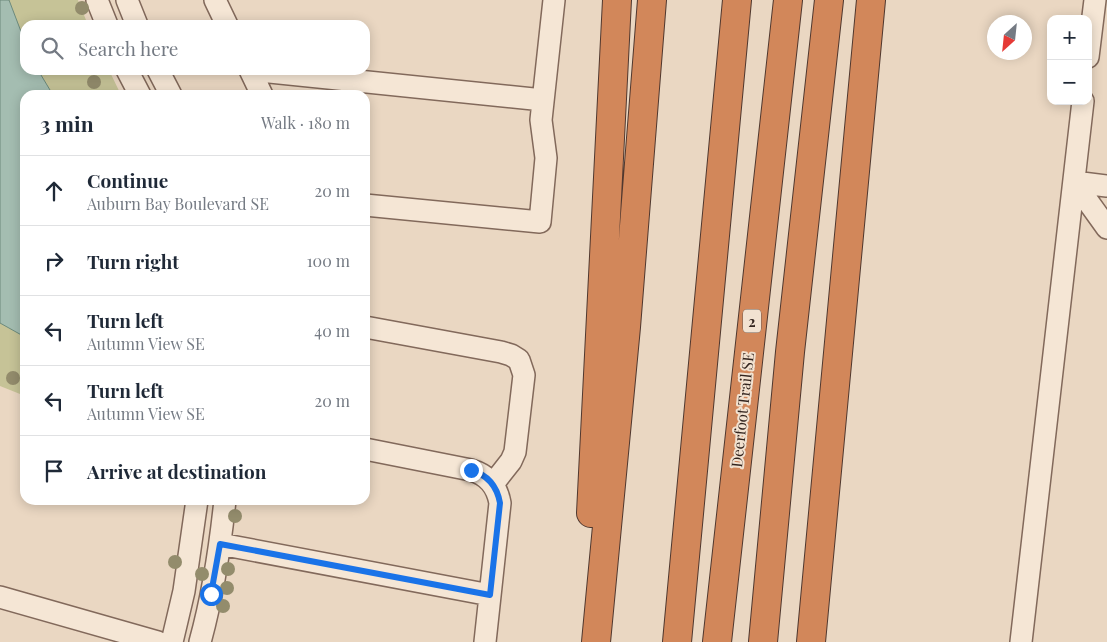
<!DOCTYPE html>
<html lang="en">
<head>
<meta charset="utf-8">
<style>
	:root { --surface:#fff; --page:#f2f2f3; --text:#1f2937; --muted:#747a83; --line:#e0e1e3 }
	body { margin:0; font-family:"Playfair Display",serif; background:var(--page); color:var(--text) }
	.controls { position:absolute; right:15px; top:15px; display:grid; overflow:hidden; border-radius:10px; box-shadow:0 2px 12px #0003 }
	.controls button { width:45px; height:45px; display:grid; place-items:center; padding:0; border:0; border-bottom:1px solid var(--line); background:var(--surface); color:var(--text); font:25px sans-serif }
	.compass { position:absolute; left:987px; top:15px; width:45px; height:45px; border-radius:50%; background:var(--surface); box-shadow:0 2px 12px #0003; rotate:207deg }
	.stop { position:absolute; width:15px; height:15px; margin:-11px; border:4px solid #1a73e8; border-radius:50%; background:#fff }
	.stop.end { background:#1a73e8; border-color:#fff; box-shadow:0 1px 5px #0008 }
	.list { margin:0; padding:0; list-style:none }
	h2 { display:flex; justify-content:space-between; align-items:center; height:65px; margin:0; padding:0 20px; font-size:21px }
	h2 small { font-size:16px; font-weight:400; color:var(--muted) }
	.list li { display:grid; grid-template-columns:32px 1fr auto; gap:15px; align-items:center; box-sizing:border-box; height:70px; padding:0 20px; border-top:1px solid var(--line) }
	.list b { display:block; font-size:19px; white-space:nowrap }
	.list p { margin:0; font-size:16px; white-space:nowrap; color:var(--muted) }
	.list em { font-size:16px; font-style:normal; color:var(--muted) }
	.icon { flex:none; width:28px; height:28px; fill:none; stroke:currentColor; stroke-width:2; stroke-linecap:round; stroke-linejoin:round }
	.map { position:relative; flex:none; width:1107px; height:642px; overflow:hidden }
	.search { position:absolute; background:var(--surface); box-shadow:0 2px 12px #0003; left:20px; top:20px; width:350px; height:55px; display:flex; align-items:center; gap:12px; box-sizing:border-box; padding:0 18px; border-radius:15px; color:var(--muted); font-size:19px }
	.panel { position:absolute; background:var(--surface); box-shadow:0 2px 12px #0003; left:20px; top:90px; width:350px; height:415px; border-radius:15px }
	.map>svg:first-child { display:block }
	.green { fill:#c6c397 }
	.water { fill:#a4bdb1; stroke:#6c8a7d }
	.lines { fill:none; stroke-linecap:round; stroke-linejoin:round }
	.minor-casing { stroke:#82695b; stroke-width:24 }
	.highway-casing { stroke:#50382f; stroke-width:30 }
	.minor { stroke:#f5e6d5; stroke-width:21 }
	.highway { stroke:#d2875a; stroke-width:28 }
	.tree { fill:#938c6c }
	.route { stroke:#1a73e8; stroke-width:6 }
	.labels { text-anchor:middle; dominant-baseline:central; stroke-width:4; stroke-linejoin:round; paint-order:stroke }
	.shield { fill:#f2e2d1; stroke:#6c5d54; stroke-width:1 }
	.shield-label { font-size:14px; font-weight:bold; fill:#33241e }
	.street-label { font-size:15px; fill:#33241e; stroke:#f2e2d1 }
</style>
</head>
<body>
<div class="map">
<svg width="1107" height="642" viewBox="0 0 1107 642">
	<rect width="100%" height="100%" fill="#ead7c2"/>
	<!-- green -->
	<path class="green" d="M 0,0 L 78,0 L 88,25 L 25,25 L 25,70 L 109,70 L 121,95 L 25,95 L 25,396 L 0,386 Z"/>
	<!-- water -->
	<path class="water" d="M 0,0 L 9,0 L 25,42 L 25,70 L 38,70 L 53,95 L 25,95 L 25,337 L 0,323 Z"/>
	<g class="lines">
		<defs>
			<path id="minor" d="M 97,0 L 107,25
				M 127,0 L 137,25
				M 215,0 L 227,25
				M 1088,57 L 1095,0
				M 127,70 L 140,95
				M 158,70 L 171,95
				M 250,70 L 543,100
				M 250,70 L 262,95
				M 1074,182 L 1107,228
				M 1074,182 L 1107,186
				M 365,205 L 540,222 L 546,158 L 541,120 L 554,0
				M 365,327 L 501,352 L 511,355 L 519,360 L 524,375 L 515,452 L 511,461 L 493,484
				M 365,449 L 471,470 C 488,475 497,486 500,503 L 485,642
				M 220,544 L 490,595
				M 0,597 L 158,642
				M 172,642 L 184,591 L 197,500
				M 200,642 C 213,595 220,548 225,500
				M 1021,642 L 1083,101"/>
			<path id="highway" d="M 591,513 L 617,0
				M 596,642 L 626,327 L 652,0
				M 677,642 L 737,0
				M 717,642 L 788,0
				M 763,642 L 790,352 L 829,0
				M 811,642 L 871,0"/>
		</defs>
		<!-- minor casing -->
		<use href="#minor" class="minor-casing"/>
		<!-- highway casing -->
		<use href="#highway" class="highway-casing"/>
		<!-- minor -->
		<use href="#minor" class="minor"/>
		<!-- highway -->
		<use href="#highway" class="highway"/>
	</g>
	<!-- trees -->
	<g class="tree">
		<circle cx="82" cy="8" r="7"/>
		<circle cx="94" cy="82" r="7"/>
		<circle cx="13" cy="378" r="7"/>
		<circle cx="235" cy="516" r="7"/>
		<circle cx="175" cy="562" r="7"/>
		<circle cx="228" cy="569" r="7"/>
		<circle cx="202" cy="574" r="7"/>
		<circle cx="227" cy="588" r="7"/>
		<circle cx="223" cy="606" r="7"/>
	</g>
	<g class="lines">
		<!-- route -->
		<path class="route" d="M 211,594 L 220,544 L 490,595 L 500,503 C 497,486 488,475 471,470"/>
	</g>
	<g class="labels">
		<!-- shield labels -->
		<rect class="shield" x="743" y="309.5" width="18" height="23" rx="4"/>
		<g class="shield-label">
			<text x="752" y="321">2</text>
		</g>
		<!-- street labels -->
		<g class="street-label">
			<text transform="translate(742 410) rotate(-84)">Deerfoot Trail SE</text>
		</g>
	</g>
</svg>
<div class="controls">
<button>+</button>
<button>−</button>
</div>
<svg class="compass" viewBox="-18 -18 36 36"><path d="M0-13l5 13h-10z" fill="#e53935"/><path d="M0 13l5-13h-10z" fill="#747a83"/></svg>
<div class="stop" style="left:211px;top:594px"></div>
<div class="stop end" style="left:471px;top:470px"></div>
<div class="search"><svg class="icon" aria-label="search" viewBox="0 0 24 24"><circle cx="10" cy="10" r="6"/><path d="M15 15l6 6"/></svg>Search here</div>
<section class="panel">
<h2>3 min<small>Walk · 180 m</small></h2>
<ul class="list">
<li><svg class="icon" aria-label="ahead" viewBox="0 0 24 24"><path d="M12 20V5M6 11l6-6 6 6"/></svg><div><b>Continue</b><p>Auburn Bay Boulevard SE</p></div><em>20 m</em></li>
<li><svg class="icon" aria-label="right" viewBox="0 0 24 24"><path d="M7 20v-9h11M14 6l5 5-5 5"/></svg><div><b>Turn right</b></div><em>100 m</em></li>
<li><svg class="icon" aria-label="left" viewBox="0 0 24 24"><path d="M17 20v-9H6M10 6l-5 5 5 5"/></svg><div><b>Turn left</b><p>Autumn View SE</p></div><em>40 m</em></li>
<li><svg class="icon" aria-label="left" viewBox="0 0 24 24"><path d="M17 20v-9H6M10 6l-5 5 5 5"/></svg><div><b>Turn left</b><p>Autumn View SE</p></div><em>20 m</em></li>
<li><svg class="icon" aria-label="arrive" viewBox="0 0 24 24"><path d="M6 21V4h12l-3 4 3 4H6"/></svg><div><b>Arrive at destination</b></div></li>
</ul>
</section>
</div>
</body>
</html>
